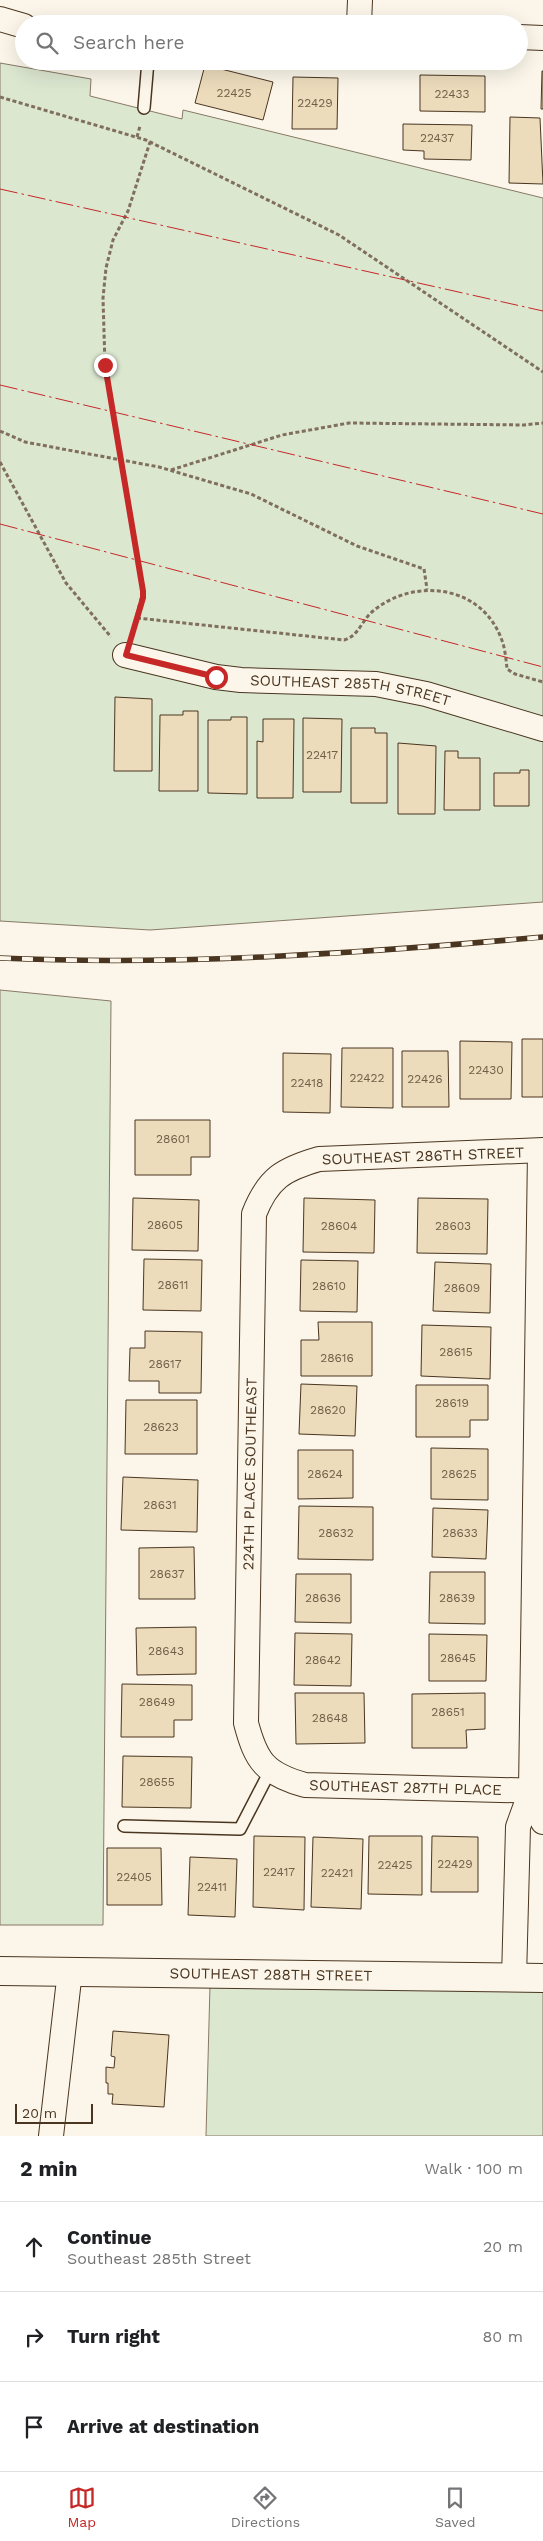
<!DOCTYPE html>
<html lang="en">
<head>
<meta charset="utf-8">
<style>
	:root { --surface:#fff; --page:#f2f2f2; --text:#202124; --muted:#757577; --line:#e0e0e0; --accent:#c62828 }
	body { margin:0; font-family:"Work Sans",sans-serif; background:var(--page); color:var(--text) }
	.scale { position:absolute; left:15px; bottom:12px; width:78px; box-sizing:border-box; padding-left:5px; border:2px solid #4a3520; border-top:0; font-size:14px; line-height:18px; white-space:nowrap; color:#4a3520; -webkit-text-stroke:4px #fbf6e9; paint-order:stroke }
	.stop { position:absolute; width:15px; height:15px; margin:-11px; border:4px solid #c62828; border-radius:50%; background:#fff }
	.stop.end { background:#c62828; border-color:#fff; box-shadow:0 1px 5px #0008 }
	.list { margin:0; padding:0; list-style:none }
	h2 { display:flex; justify-content:space-between; align-items:center; height:65px; margin:0; padding:0 20px; font-size:21px }
	h2 small { font-size:16px; font-weight:400; color:var(--muted) }
	.list li { display:grid; grid-template-columns:32px 1fr auto; gap:15px; align-items:center; box-sizing:border-box; height:90px; padding:0 20px; border-top:1px solid var(--line) }
	.list b { display:block; font-size:19px; white-space:nowrap }
	.list p { margin:0; font-size:16px; white-space:nowrap; color:var(--muted) }
	.list em { font-size:16px; font-style:normal; color:var(--muted) }
	.icon { flex:none; width:28px; height:28px; fill:none; stroke:currentColor; stroke-width:2; stroke-linecap:round; stroke-linejoin:round }
	.map { position:relative; flex:none; width:543px; height:2136px; overflow:hidden }
	.search { position:absolute; background:var(--surface); box-shadow:0 5px 20px #0002; left:15px; right:15px; top:15px; height:55px; display:flex; align-items:center; gap:12px; box-sizing:border-box; padding:0 18px; border-radius:28px; color:var(--muted); font-size:19px }
	.sheet { height:335px; background:var(--surface) }
	nav { display:flex; justify-content:space-around; align-items:center; box-sizing:border-box; height:70px; border-top:1px solid var(--line); background:var(--surface); font-size:14px; color:var(--muted) }
	nav a { display:grid; justify-items:center; gap:2px }
	nav .on { color:var(--accent) }
	.map>svg:first-child { display:block }
	.green { fill:#dce7d0; stroke:#887966 }
	.building { fill:#ecdcbc; stroke:#4a3520 }
	.lines { fill:none; stroke-linecap:round; stroke-linejoin:round }
	.service-casing { stroke:#4a3520; stroke-width:14 }
	.minor-casing { stroke:#4a3520; stroke-width:26 }
	.tertiary-casing { stroke:#4a3520; stroke-width:30 }
	.path { stroke:#7f6f5c; stroke-width:3; stroke-dasharray:4 2.5; stroke-linecap:butt }
	.service { stroke:#fbf6e9; stroke-width:11 }
	.minor { stroke:#fbf6e9; stroke-width:24 }
	.tertiary { stroke:#fbf6e9; stroke-width:28 }
	.rail-casing { stroke:#4a3520; stroke-width:5.5 }
	.rail { stroke:#fbf6e9; stroke-width:4; stroke-dasharray:11; stroke-linecap:butt }
	.power { stroke:#c62828; stroke-width:1; stroke-dasharray:18 4 2.5 4; stroke-linecap:butt }
	.route { stroke:#c62828; stroke-width:6 }
	.labels { text-anchor:middle; dominant-baseline:central; stroke-width:4; stroke-linejoin:round; paint-order:stroke }
	.number-label { font-size:12px; fill:#725f47 }
	.street-label { font-size:15px; fill:#4a3520; stroke:#fbf6e9 }
</style>
</head>
<body>
<div class="map">
<svg width="543" height="2136" viewBox="0 0 543 2136">
	<rect width="100%" height="100%" fill="#fbf6e9"/>
	<!-- green -->
	<path class="green" d="M 0,63 L 91,79 L 90,96 L 182,119 L 183,110 L 543,198 L 543,902 L 150,930 L 0,921 Z
		M 0,990 L 111,1001 L 103,1925 L 0,1925 Z
		M 210,1985 L 543,1989 L 543,2136 L 206,2136 Z"/>
	<!-- building -->
	<path class="building" d="M 205,65 L 273,82 L 263,120 L 195,103 Z
		M 542,71 L 543,71 L 543,109 L 541,109 Z
		M 420,75 L 485,76 L 485,112 L 420,111 Z
		M 293,77 L 338,78 L 337,129 L 292,129 Z
		M 510,117 L 540,118 L 543,184 L 509,183 Z
		M 403,124 L 472,125 L 471,160 L 424,159 L 424,151 L 403,150 Z
		M 115,697 L 152,699 L 152,771 L 114,771 Z
		M 183,711 L 198,711 L 198,791 L 159,791 L 160,715 L 183,715 Z
		M 231,717 L 247,717 L 247,794 L 208,793 L 208,720 L 231,720 Z
		M 303,718 L 342,719 L 341,792 L 303,792 Z
		M 263,719 L 294,719 L 293,798 L 257,798 L 257,741 L 263,742 Z
		M 351,728 L 375,728 L 375,733 L 387,733 L 387,803 L 351,803 Z
		M 398,743 L 436,746 L 435,814 L 398,814 Z
		M 445,751 L 458,751 L 458,758 L 480,758 L 480,810 L 444,810 Z
		M 520,770 L 529,770 L 529,806 L 494,806 L 494,773 L 520,773 Z
		M 522,1039 L 543,1039 L 543,1097 L 522,1097 Z
		M 460,1041 L 512,1042 L 511,1099 L 460,1099 Z
		M 342,1048 L 393,1048 L 393,1108 L 341,1107 Z
		M 402,1051 L 448,1051 L 449,1107 L 402,1107 Z
		M 283,1053 L 331,1054 L 330,1113 L 283,1112 Z
		M 135,1120 L 210,1120 L 210,1157 L 191,1157 L 191,1175 L 135,1175 Z
		M 133,1198 L 199,1200 L 198,1251 L 132,1250 Z
		M 304,1198 L 375,1200 L 374,1253 L 303,1252 Z
		M 418,1198 L 488,1199 L 487,1254 L 417,1253 Z
		M 144,1259 L 202,1260 L 201,1311 L 143,1310 Z
		M 301,1260 L 358,1261 L 357,1312 L 300,1311 Z
		M 435,1262 L 491,1264 L 490,1313 L 433,1311 Z
		M 318,1322 L 372,1322 L 372,1376 L 301,1376 L 301,1340 L 319,1340 Z
		M 422,1325 L 491,1327 L 490,1379 L 421,1376 Z
		M 145,1331 L 202,1332 L 201,1393 L 159,1393 L 159,1381 L 129,1381 L 130,1348 L 145,1348 Z
		M 301,1384 L 357,1386 L 355,1436 L 299,1434 Z
		M 416,1385 L 488,1385 L 488,1420 L 470,1420 L 470,1437 L 416,1437 Z
		M 126,1400 L 197,1400 L 197,1454 L 125,1454 Z
		M 431,1448 L 488,1449 L 488,1500 L 431,1499 Z
		M 298,1450 L 353,1450 L 353,1498 L 298,1499 Z
		M 123,1477 L 198,1480 L 197,1532 L 121,1530 Z
		M 299,1506 L 373,1507 L 373,1560 L 298,1559 Z
		M 433,1508 L 488,1510 L 486,1559 L 432,1557 Z
		M 194,1547 L 195,1599 L 139,1599 L 139,1548 Z
		M 430,1572 L 485,1572 L 485,1624 L 429,1623 Z
		M 296,1574 L 351,1574 L 351,1623 L 295,1622 Z
		M 196,1627 L 196,1674 L 137,1675 L 136,1628 Z
		M 295,1633 L 352,1634 L 351,1686 L 294,1685 Z
		M 429,1634 L 487,1635 L 486,1681 L 429,1681 Z
		M 122,1684 L 192,1685 L 192,1720 L 174,1720 L 174,1737 L 121,1737 Z
		M 295,1693 L 364,1693 L 365,1743 L 296,1744 Z
		M 485,1693 L 485,1729 L 466,1730 L 467,1748 L 412,1748 L 412,1694 Z
		M 123,1756 L 192,1757 L 191,1808 L 122,1807 Z
		M 254,1836 L 305,1837 L 304,1910 L 253,1907 Z
		M 369,1836 L 422,1836 L 422,1895 L 368,1894 Z
		M 432,1836 L 478,1837 L 478,1892 L 431,1892 Z
		M 313,1837 L 363,1839 L 361,1909 L 311,1907 Z
		M 107,1848 L 161,1848 L 162,1905 L 107,1905 Z
		M 190,1857 L 237,1859 L 235,1917 L 188,1915 Z
		M 113,2031 L 169,2035 L 164,2107 L 112,2104 L 113,2094 L 108,2094 L 108,2083 L 106,2083 L 106,2067 L 114,2068 L 115,2057 L 111,2056 Z"/>
	<g class="lines">
		<defs>
			<path id="service" d="M 144,108 L 148,61
				M 124,1826 L 240,1829 L 270,1771"/>
			<g id="minor">
				<path d="M 0,19 L 24,26"/>
				<path d="M 359,24 L 360,0"/>
				<path d="M 519,37 L 543,38"/>
				<path id="s1" d="M 125,655 L 216,677 L 241,680 L 376,684 L 426,694 L 543,729"/>
				<path id="s2" d="M 543,1150 L 319,1159 C 284,1169 268,1178 254,1214 L 246,1723 C 256,1761 265,1774 305,1785 L 543,1791"/>
				<path d="M 531,1791 L 540,1151"/>
				<path d="M 514,1978 L 518,1827 L 531,1791 L 543,1822"/>
				<path d="M 51,2136 L 70,1971"/>
			</g>
			<g id="tertiary">
				<path id="s3" d="M 0,1971 L 543,1978"/>
			</g>
		</defs>
		<!-- service casing -->
		<use href="#service" class="service-casing"/>
		<!-- minor casing -->
		<use href="#minor" class="minor-casing"/>
		<!-- tertiary casing -->
		<use href="#tertiary" class="tertiary-casing"/>
		<!-- path -->
		<path class="path" d="M 0,97 L 146,140 L 339,235 L 543,372
			M 137,137 L 140,126
			M 0,431 L 25,442 L 159,467 L 251,494 L 357,546 L 424,569 L 427,589
			M 0,462 L 66,583 L 111,637
			M 171,470 L 282,435 L 349,423 L 524,425 L 543,423
			M 137,618 L 344,640 C 359,636 361,621 373,611 C 414,577 481,585 501,638 C 505,647 506,659 507,669 L 515,674 L 543,682
			M 132,633 L 143,591 L 105,365 L 103,298 L 106,268 L 113,240 L 128,211 L 150,142"/>
		<!-- service -->
		<use href="#service" class="service"/>
		<!-- minor -->
		<use href="#minor" class="minor"/>
		<!-- tertiary -->
		<use href="#tertiary" class="tertiary"/>
		<defs>
			<path id="rail" d="M 0,958 C 181,966 363,953 543,937"/>
		</defs>
		<!-- rail casing -->
		<use href="#rail" class="rail-casing"/>
		<!-- rail -->
		<use href="#rail" class="rail"/>
		<!-- power -->
		<path class="power" d="M 0,189 L 543,311
			M 0,385 L 543,514
			M 0,524 L 543,667"/>
	</g>
	<g class="lines">
		<!-- route -->
		<path class="route" d="M 105,365 L 143,591 L 143,598 L 126,655 L 216,677"/>
	</g>
	<g class="labels">
		<!-- number labels -->
		<g class="number-label">
			<text x="234" y="93">22425</text>
			<text x="452" y="94">22433</text>
			<text x="315" y="103">22429</text>
			<text x="437" y="138">22437</text>
			<text x="322" y="755">22417</text>
			<text x="486" y="1070">22430</text>
			<text x="367" y="1078">22422</text>
			<text x="425" y="1079">22426</text>
			<text x="307" y="1083">22418</text>
			<text x="173" y="1139">28601</text>
			<text x="165" y="1225">28605</text>
			<text x="339" y="1226">28604</text>
			<text x="453" y="1226">28603</text>
			<text x="173" y="1285">28611</text>
			<text x="329" y="1286">28610</text>
			<text x="462" y="1288">28609</text>
			<text x="456" y="1352">28615</text>
			<text x="337" y="1358">28616</text>
			<text x="165" y="1364">28617</text>
			<text x="452" y="1403">28619</text>
			<text x="328" y="1410">28620</text>
			<text x="161" y="1427">28623</text>
			<text x="325" y="1474">28624</text>
			<text x="459" y="1474">28625</text>
			<text x="160" y="1505">28631</text>
			<text x="336" y="1533">28632</text>
			<text x="460" y="1533">28633</text>
			<text x="167" y="1574">28637</text>
			<text x="323" y="1598">28636</text>
			<text x="457" y="1598">28639</text>
			<text x="166" y="1651">28643</text>
			<text x="458" y="1658">28645</text>
			<text x="323" y="1660">28642</text>
			<text x="157" y="1702">28649</text>
			<text x="448" y="1712">28651</text>
			<text x="330" y="1718">28648</text>
			<text x="157" y="1782">28655</text>
			<text x="455" y="1864">22429</text>
			<text x="395" y="1865">22425</text>
			<text x="279" y="1872">22417</text>
			<text x="337" y="1873">22421</text>
			<text x="134" y="1877">22405</text>
			<text x="212" y="1887">22411</text>
		</g>
		<!-- street labels -->
		<g class="street-label">
			<text stroke="none"><textPath href="#s1" startOffset="229">SOUTHEAST 285TH STREET</textPath></text>
			<text transform="translate(423 1156) rotate(-2)">SOUTHEAST 286TH STREET</text>
			<text transform="translate(250 1474) rotate(-89)">224TH PLACE SOUTHEAST</text>
			<text stroke="none"><textPath href="#s2" startOffset="1015">SOUTHEAST 287TH PLACE</textPath></text>
			<text stroke="none"><textPath href="#s3" startOffset="271">SOUTHEAST 288TH STREET</textPath></text>
		</g>
	</g>
</svg>
<div class="scale">20 m</div>
<div class="stop" style="left:216px;top:677px"></div>
<div class="stop end" style="left:105px;top:365px"></div>
<div class="search"><svg class="icon" aria-label="search" viewBox="0 0 24 24"><circle cx="10" cy="10" r="6"/><path d="M15 15l6 6"/></svg>Search here</div>
</div>
<section class="sheet">
<h2>2 min<small>Walk · 100 m</small></h2>
<ul class="list">
<li><svg class="icon" aria-label="ahead" viewBox="0 0 24 24"><path d="M12 20V5M6 11l6-6 6 6"/></svg><div><b>Continue</b><p>Southeast 285th Street</p></div><em>20 m</em></li>
<li><svg class="icon" aria-label="right" viewBox="0 0 24 24"><path d="M7 20v-9h11M14 6l5 5-5 5"/></svg><div><b>Turn right</b></div><em>80 m</em></li>
<li><svg class="icon" aria-label="arrive" viewBox="0 0 24 24"><path d="M6 21V4h12l-3 4 3 4H6"/></svg><div><b>Arrive at destination</b></div></li>
</ul>
</section>
<nav>
<a class="on"><svg class="icon" aria-label="map" viewBox="0 0 24 24"><path d="M3 6l6-2 6 2 6-2v14l-6 2-6-2-6 2zM9 4v14M15 6v14"/></svg>Map</a>
<a><svg class="icon" aria-label="directions" viewBox="0 0 24 24"><path d="M12 3l9 9-9 9-9-9zM9 14v-3h6M13 9l2 2-2 2"/></svg>Directions</a>
<a><svg class="icon" aria-label="saved" viewBox="0 0 24 24"><path d="M7 4h10v16l-5-4-5 4z"/></svg>Saved</a>
</nav>
</body>
</html>
